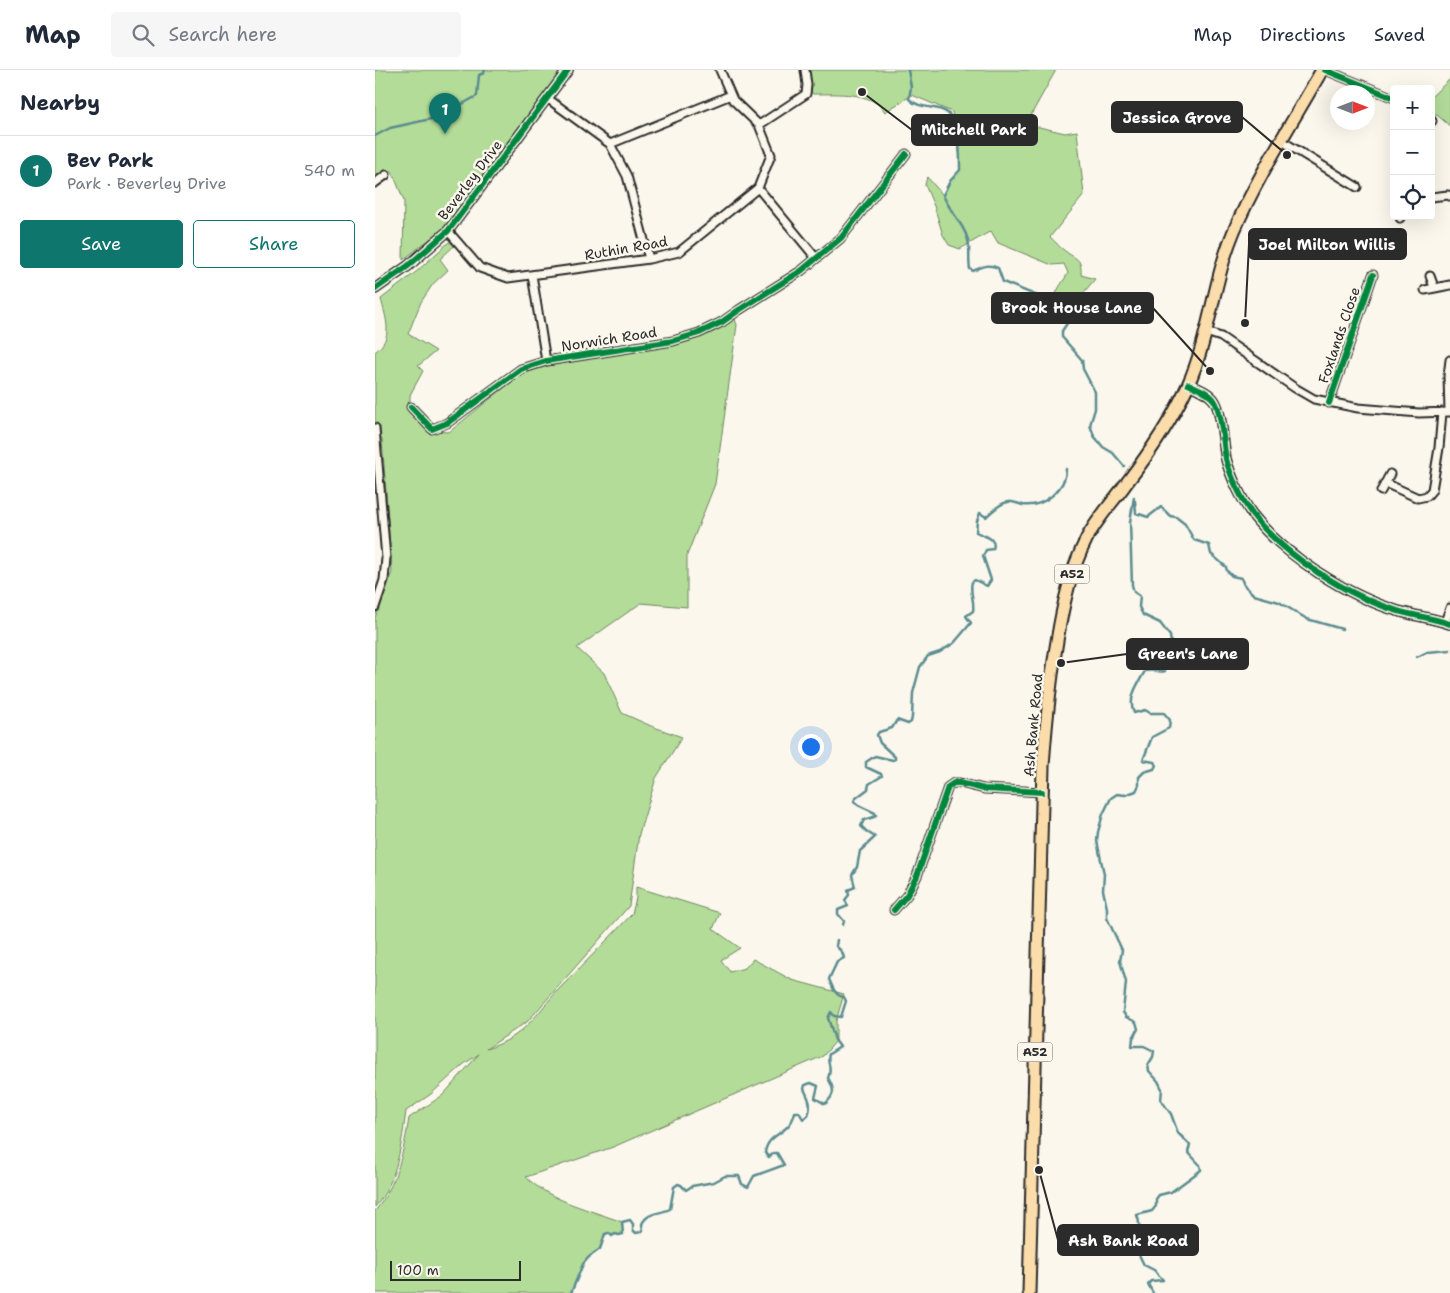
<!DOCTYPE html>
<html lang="en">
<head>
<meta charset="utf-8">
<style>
	:root { --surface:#fff; --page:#f6f6f7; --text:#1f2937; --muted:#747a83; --line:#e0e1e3; --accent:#0f766e }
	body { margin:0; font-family:"Shantell Sans",sans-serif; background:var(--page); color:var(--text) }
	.controls { position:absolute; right:15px; top:15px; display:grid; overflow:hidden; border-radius:5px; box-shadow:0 5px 20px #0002 }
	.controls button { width:45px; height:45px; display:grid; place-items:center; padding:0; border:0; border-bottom:1px solid var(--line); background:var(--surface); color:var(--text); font:25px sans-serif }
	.compass { position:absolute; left:955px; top:15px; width:45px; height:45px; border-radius:50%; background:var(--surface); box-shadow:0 5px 20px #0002; rotate:90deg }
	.scale { position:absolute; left:15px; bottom:12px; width:131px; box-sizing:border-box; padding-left:5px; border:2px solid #2b2b2b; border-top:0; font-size:14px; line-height:18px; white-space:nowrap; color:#2b2b2b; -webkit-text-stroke:4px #fbf7ec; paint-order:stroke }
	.you { position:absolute; left:435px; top:676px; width:18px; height:18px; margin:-12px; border:4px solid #fff; border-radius:50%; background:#1a73e8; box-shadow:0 0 0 8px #1a73e833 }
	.badge { display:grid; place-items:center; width:32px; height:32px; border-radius:50%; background:var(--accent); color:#fff; font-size:16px; font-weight:700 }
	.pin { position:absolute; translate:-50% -41px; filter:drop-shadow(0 1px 2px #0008) }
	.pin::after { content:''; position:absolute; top:26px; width:18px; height:15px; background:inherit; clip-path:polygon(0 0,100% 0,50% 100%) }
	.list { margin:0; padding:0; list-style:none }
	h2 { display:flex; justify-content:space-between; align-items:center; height:65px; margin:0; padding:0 20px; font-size:21px }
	h2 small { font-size:16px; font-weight:400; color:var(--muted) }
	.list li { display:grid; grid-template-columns:32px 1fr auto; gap:15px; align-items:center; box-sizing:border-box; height:70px; padding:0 20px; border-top:1px solid var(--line) }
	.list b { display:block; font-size:19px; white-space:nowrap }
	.list p { margin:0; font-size:16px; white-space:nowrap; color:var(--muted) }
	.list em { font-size:16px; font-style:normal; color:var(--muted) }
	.actions { display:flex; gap:10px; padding:15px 20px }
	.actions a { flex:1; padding:11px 0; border:1px solid var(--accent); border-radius:5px; text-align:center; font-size:18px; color:var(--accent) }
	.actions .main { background:var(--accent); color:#fff }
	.icon { flex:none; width:28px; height:28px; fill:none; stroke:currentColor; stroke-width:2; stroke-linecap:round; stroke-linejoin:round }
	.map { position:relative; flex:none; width:1075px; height:1223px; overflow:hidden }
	header { display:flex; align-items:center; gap:30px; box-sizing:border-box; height:70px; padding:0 25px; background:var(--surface); border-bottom:1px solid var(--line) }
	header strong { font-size:24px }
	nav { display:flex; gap:28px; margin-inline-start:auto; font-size:18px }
	.search { width:350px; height:45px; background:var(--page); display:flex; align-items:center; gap:12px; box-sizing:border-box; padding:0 18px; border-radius:5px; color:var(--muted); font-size:19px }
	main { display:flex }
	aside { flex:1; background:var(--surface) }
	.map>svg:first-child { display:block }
	.green { fill:#b3dc98; stroke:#6f8462 }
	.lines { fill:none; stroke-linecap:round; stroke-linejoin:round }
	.stream { stroke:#5b8c90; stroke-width:2.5 }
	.minor-casing { stroke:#2b2b2b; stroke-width:11 }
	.tertiary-casing { stroke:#2b2b2b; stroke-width:12 }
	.trunk-casing { stroke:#2b2b2b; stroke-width:15 }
	.minor { stroke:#fbf7ec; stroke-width:7 }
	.tertiary { stroke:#fbf7ec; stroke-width:9 }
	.trunk { stroke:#fbdcab; stroke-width:11 }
	.cycleway-casing { stroke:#fbf7ec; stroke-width:9 }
	.cycleway { stroke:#00873e; stroke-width:6 }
	.labels { text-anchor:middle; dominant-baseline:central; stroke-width:5; stroke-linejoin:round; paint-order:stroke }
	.shield { fill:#fbf7ec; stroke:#696865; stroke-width:1 }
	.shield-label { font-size:12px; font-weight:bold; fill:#2b2b2b }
	.street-label { font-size:14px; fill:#2b2b2b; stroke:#fbf7ec }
	.leader { fill:none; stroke:#2b2b2b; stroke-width:2 }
	.callout-dot { fill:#2b2b2b; stroke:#fbf7ec; stroke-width:2 }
	.callout { fill:#2b2b2b; stroke:#2b2b2b; stroke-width:2 }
	.callout-label { font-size:15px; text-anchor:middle; font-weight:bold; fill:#fff }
</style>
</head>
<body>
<header>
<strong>Map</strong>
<div class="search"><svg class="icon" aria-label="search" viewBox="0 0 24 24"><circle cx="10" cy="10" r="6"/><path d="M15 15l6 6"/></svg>Search here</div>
<nav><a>Map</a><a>Directions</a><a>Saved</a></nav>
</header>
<main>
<aside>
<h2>Nearby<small></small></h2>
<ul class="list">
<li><span class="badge">1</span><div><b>Bev Park</b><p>Park · Beverley Drive</p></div><em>540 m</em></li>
</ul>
<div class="actions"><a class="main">Save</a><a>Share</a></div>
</aside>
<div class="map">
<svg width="1075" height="1223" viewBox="0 0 1075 1223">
	<rect width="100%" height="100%" fill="#fbf7ec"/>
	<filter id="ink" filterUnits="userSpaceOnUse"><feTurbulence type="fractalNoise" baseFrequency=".02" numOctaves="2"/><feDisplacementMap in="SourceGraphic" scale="10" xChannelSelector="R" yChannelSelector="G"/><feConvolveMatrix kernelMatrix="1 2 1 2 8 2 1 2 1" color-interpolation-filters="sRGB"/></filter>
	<g filter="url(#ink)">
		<!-- green -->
		<path class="green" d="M 0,0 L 188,0 L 69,158 L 28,190 L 29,131 L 17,101 L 10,100 L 0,107 Z
			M 433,0 L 681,0 L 651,54 L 690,63 L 702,61 L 709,125 L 675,167 C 680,171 684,177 690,181 C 701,190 707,187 706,205 L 720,209 L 696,238 L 689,237 L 680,227 C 682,218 689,211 693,203 L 689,194 L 677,195 L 623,173 L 616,161 L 585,179 L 574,175 L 568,165 L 559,136 L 550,115 L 552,107 L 568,125 L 575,111 L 585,100 L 585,87 L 577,42 L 537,25 L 510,42 C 497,21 461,24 438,24 L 435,21 Z
			M 1075,9 L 1075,56 L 1056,40 L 1056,27 Z
			M 74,172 L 80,175 L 65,189 L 73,200 L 58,214 L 46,232 L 33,264 L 61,281 L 43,296 L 48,301 L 35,325 L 35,337 L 56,361 L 74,362 L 131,316 L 150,303 L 173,296 L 291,276 L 314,271 L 338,262 L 360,249 L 362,255 L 340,414 L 312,485 L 312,537 L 266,533 L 202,578 L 229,603 L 247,643 L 276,656 L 307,667 L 281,708 L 264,764 L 254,836 L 153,951 L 111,979 C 150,967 159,946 184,919 C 209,894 233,869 257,844 L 261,828 L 261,817 L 345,843 L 338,859 L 365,878 L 346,890 L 355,902 L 370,898 L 378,889 L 417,910 L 469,924 L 461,951 L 461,971 L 448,986 L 238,1077 L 151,1107 C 175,1131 216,1140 247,1152 L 248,1164 L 244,1165 L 240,1164 L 237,1166 L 234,1163 L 230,1164 L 225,1179 L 214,1187 L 208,1194 L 196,1223 L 0,1223 L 0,1141 C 22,1115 29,1080 34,1048 L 68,1025 L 104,984 L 89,994 L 56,1024 L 31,1041 C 27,1072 22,1112 0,1137 L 0,548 L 17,502 L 7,369 L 0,364 L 0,282 C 19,268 11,249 6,229 L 41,202 Z"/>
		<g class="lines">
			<!-- stream -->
			<path class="stream" d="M 533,0 L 536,17 L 534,29 C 543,38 556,36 567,40 C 586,46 585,85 585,100 L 575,111 L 568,125 C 574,140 587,152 592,167 C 596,176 593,189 595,199 L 598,201 C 607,197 613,193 623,198 L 628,212 L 685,235 L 697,235 L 700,241 L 687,261 L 687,267 L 707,290 L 708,299 L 720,322 L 720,339 L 715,355 L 719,366 L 728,377 L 738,383 L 749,396
				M 0,66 L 15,58 L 74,45 L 80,38 L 102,26 L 104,5 L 109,3 L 110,0
				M 759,427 L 755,452 L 757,515 L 759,522 L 765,526 L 764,537 L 768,545 L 785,553 L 795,566 L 796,573 L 791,581 L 790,601 C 783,603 778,599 770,601 C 763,614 752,628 759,643 L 770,640 L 775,643 L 789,643 L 795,650 L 794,658 L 777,667 L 768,690 L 779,692 L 781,695 L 779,699 L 769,702 L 764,707 L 764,715 L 761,721 L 750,725 L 742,724 L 736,728 L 728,744 L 723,762 L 722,771 L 729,804 L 728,820 L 732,838 L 732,848 L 747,880 L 745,891 L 751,912 L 748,942 L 751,947 L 761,952 L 763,959 L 758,968 L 757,976 L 769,976 L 779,981 L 778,987 L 773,995 L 774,1001 L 783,1011 L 787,1019 L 786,1030 L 796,1044 L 803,1063 L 815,1075 L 813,1082 L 825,1095 L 826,1100 L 796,1122 L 784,1125 L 781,1129 L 781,1136 L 777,1141 L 762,1145 C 766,1156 765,1161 757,1170 L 769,1195 L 779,1200 L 788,1210 L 776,1211 L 773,1214 L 778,1223
				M 760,431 L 761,443 L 773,447 L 786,437 L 795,446 L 801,447 L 810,454 L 819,470 L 834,475 L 836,484 L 851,497 L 852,501 L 857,506 L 866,508 L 869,515 L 879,525 L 904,532 L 932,549 L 967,559
				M 1042,587 L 1052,582 L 1075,580
				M 468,855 L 469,851 L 463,844 L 463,840 L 473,836 L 470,830 L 474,825 L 473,820 L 480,817 L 477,805 L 482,797 L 485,781 L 500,767 L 492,762 L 486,756 L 489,750 L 499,747 L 501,745 L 500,743 L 483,735 L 479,731 L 481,728 L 493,719 L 494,714 L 507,706 L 506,704 L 491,697 L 491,692 L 500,686 L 518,690 L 520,689 L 520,687 L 505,673 L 502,665 L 504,662 L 517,658 L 522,650 L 533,654 L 536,652 L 537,647 L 538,623 L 545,597 L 553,586 L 565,582 L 579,573 L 596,553 L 591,546 L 598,541 C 600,531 594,522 597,512 L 600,510 L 612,516 L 616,510 L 608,486 L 611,480 L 618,479 C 622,468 609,466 601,462 L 602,451 L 605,443 L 611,447 C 617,442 624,433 633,432 C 638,431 643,434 648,435 C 668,438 691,419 691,399
				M 196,1223 L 208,1194 L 214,1187 L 225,1179 L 230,1164 L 234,1163 L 237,1166 L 240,1164 L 244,1165 L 248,1164 L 247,1152 L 255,1150 L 258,1154 L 258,1160 L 261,1163 L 266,1162 L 268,1160 L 267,1154 C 272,1142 285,1144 295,1139 L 299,1117 L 303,1114 L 306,1115 L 311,1120 L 317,1116 L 339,1112 L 350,1106 L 364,1106 L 367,1114 L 373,1117 L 379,1106 L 409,1095 L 402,1083 L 399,1083 L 394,1087 L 390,1083 C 392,1062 415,1066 420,1042 L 424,1042 L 428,1049 L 433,1045 C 437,1035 434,1029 429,1019 L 430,1015 L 436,1013 L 443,1016 L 440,1028 L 450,1034 C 460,1025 460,1020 453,1008 C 458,996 451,994 454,984 L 465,977 L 460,970 L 453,948 L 456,942 L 459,946 L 466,947 L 471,931 L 469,927 C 460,926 457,916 454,909 L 462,892 L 469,888 L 467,882 L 461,876 L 462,870"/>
			<defs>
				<path id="minor" d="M 950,0 L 1019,28
					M 172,28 L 235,74 L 252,106 L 274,189
					M 1056,50 L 1057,51
					M 384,55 L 431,24 L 432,15 L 430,0
					M 907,71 L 982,117
					M 235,74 L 356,25
					M 0,113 L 11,105
					M 383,118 L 441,188
					M 1056,127 L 1073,125 L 1075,126
					M 1025,148 L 1026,146
					M 73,161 L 105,198 L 133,208 L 274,189 L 304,182 L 383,118 L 396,85 L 384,55 L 358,30 L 345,0
					M 157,205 L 171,291
					M 1055,206 L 1059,217
					M 1050,220 L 1075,215
					M 831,262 L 846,267 L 920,318 L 939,329 L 983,338 L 1044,343 L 1075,342
					M 954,333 L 998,205
					M 36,337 L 57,359 L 72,353 L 146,299 L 171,291 L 298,271 L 324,263 L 347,252 L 364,240 L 426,201 L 466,168 L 531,84
					M 1074,342 L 1073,306 L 1075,290
					M 0,358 L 11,488 L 9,510 L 0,537
					M 1010,413 L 1043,428 L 1052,426 L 1057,420 L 1064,378 L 1067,342
					M 1006,421 L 1015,404
					M 1070,552 L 1075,538
					M 519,840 L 532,825 L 542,806 L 573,717 L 579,713 L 585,713 L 609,719 L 667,722"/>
				<path id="tertiary" d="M 0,219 L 33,196 L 73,161 L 193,0
					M 813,314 C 822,318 833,322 839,330 C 847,341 848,374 851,389 C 855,405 867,430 877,444 C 909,486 973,526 1023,541 C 1040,546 1058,548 1075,554"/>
				<path id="trunk" d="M 654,1223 L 668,696 C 671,654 675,613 682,571 C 688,535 695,501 712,468 C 722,449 737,433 750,415 C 774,384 796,352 813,315 C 835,266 838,211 859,161 C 883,105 917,53 947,0"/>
			</defs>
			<!-- minor casing -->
			<use href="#minor" class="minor-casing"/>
			<!-- tertiary casing -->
			<use href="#tertiary" class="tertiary-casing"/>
			<!-- trunk casing -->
			<use href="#trunk" class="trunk-casing"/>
			<!-- minor -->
			<use href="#minor" class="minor"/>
			<!-- tertiary -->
			<use href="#tertiary" class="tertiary"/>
			<!-- trunk -->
			<use href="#trunk" class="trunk"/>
			<defs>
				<path id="cycleway" d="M 950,0 L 1019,28
					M 0,219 L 33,196 L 73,161 L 193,0
					M 813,314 C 822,318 833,322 839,330 C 847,341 848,374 851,389 C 855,405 867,430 877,444 C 909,486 973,526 1023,541 C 1040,546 1058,548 1075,554
					M 954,333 L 998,205
					M 36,337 L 57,359 L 72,353 L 146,299 L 171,291 L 298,271 L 324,263 L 347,252 L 364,240 L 426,201 L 466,168 L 531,84
					M 519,840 L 532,825 L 542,806 L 573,717 L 579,713 L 585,713 L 609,719 L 667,722"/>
			</defs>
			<!-- cycleway casing -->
			<use href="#cycleway" class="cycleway-casing"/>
			<!-- cycleway -->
			<use href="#cycleway" class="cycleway"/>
		</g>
	</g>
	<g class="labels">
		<!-- shield labels -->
		<g class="shield">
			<rect x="679.5" y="494.5" width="35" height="19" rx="4"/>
			<rect x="642.5" y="972.5" width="35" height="19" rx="4"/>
		</g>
		<g class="shield-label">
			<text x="697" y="504">A52</text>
			<text x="660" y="982">A52</text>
		</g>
		<!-- street labels -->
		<g class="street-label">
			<text transform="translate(95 110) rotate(-53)">Beverley Drive</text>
			<text transform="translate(251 178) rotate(-10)">Ruthin Road</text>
			<text transform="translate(964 265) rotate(-71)">Foxlands Close</text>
			<text transform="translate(234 269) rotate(-9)">Norwich Road</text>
			<text transform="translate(658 655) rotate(-85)">Ash Bank Road</text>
		</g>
	</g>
	<!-- callouts -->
	<path class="leader" d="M912 85L867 47M487 22L537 60M870 253L874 174M835 301L778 238M686 593L752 584M664 1100L683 1170"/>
	<g class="callout-dot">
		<circle cx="912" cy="85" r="5"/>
		<circle cx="487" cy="22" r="5"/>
		<circle cx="870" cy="253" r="5"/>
		<circle cx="835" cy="301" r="5"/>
		<circle cx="686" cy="593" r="5"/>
		<circle cx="664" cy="1100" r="5"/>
	</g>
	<g class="callout">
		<rect x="737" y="32" width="130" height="30" rx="5"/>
		<rect x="537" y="45" width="125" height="30" rx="5"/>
		<rect x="874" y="159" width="157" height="30" rx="5"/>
		<rect x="617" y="223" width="161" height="30" rx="5"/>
		<rect x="752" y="569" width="121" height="30" rx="5"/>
		<rect x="683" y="1155" width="140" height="30" rx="5"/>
	</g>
	<g class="callout-label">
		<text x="802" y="53">Jessica Grove</text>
		<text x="599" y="65">Mitchell Park</text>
		<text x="952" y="180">Joel Milton Willis</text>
		<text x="697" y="243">Brook House Lane</text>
		<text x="813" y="589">Green's Lane</text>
		<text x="753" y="1176">Ash Bank Road</text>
	</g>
</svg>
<div class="controls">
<button>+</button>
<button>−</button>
<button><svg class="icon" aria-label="locate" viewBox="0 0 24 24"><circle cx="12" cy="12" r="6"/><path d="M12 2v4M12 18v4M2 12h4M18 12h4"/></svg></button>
</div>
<svg class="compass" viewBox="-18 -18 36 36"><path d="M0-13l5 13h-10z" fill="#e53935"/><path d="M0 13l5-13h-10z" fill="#747a83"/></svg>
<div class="scale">100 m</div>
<div class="you"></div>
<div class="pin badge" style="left:70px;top:64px">1</div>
</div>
</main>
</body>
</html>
